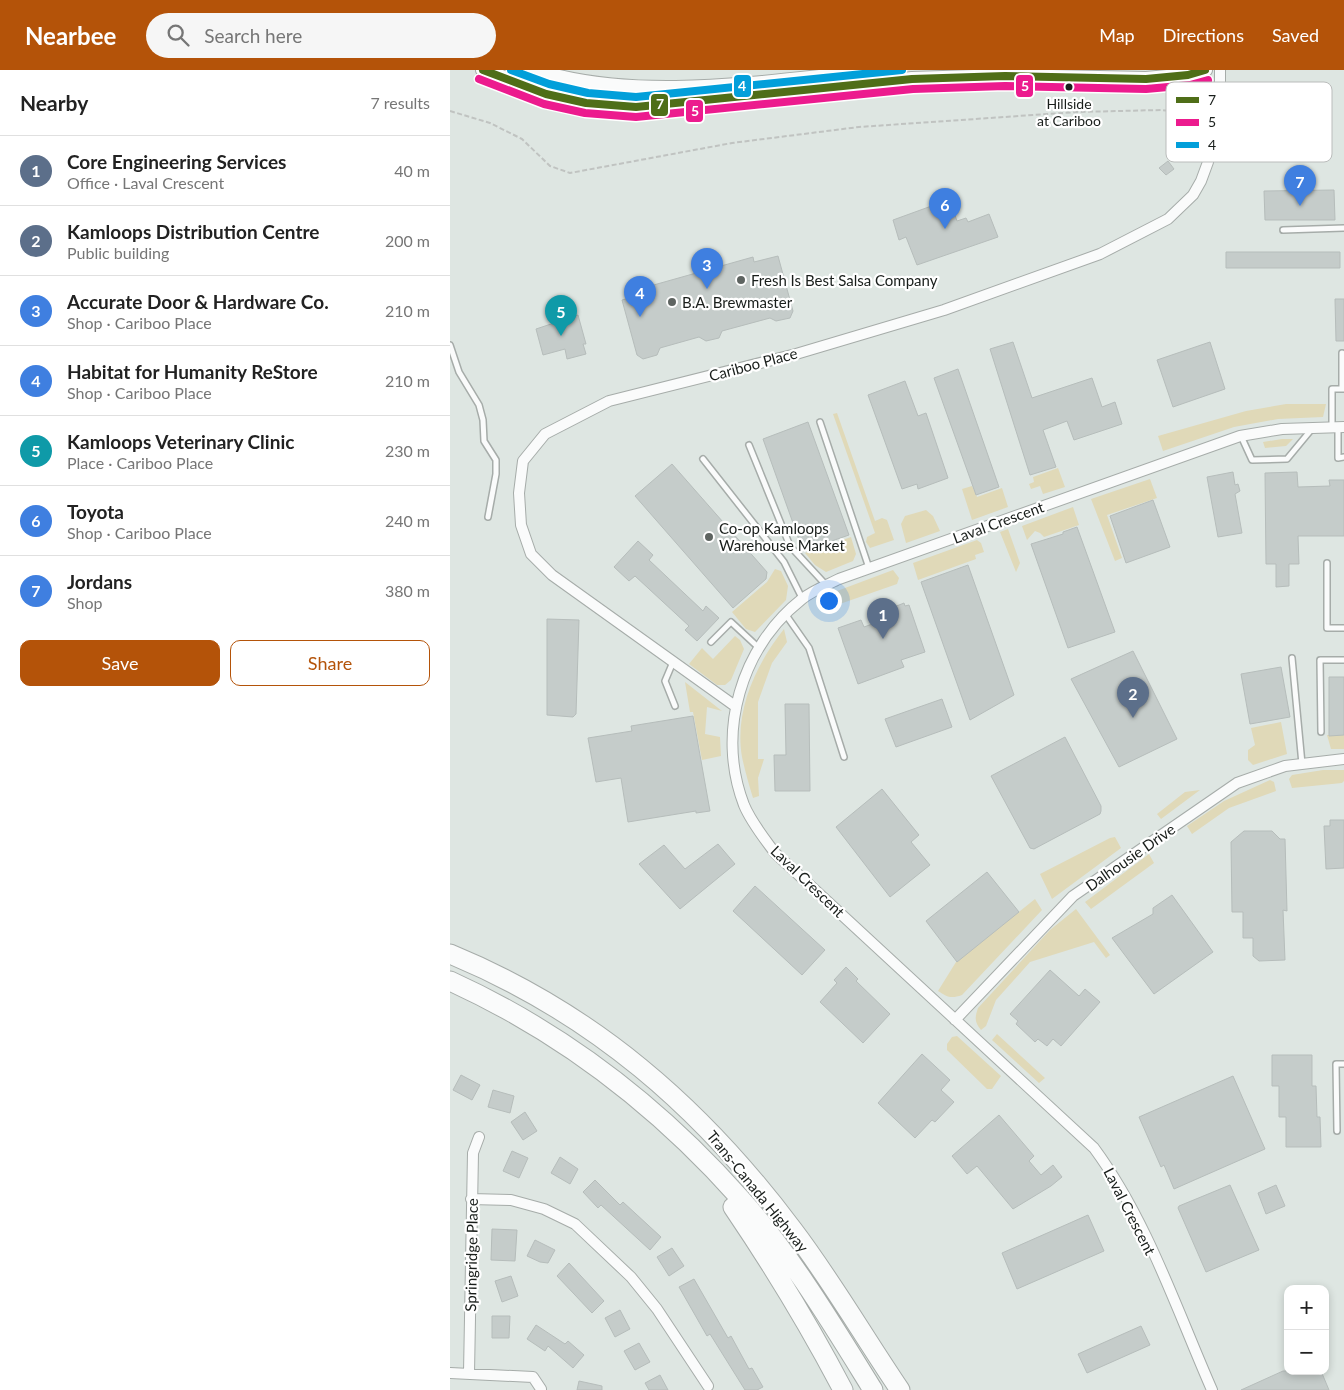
<!DOCTYPE html>
<html lang="en">
<head>
<meta charset="utf-8">
<style>
	:root { --surface:#fff; --page:#f6f6f6; --text:#222; --muted:#767676; --line:#e0e0e0; --accent:#b45309 }
	body { margin:0; font-family:Lato,sans-serif; background:var(--page); color:var(--text) }
	.controls { position:absolute; right:15px; bottom:15px; display:grid; overflow:hidden; border-radius:10px; box-shadow:0 2px 8px #0003 }
	.controls button { width:45px; height:45px; display:grid; place-items:center; padding:0; border:0; border-bottom:1px solid var(--line); background:var(--surface); color:var(--text); font:25px sans-serif }
	.you { position:absolute; left:378px; top:530px; width:18px; height:18px; margin:-12px; border:4px solid #fff; border-radius:50%; background:#1a73e8; box-shadow:0 0 0 8px #1a73e833 }
	.badge { display:grid; place-items:center; width:32px; height:32px; border-radius:50%; background:var(--accent); color:#fff; font-size:16px; font-weight:700 }
	.pin { position:absolute; translate:-50% -41px; filter:drop-shadow(0 1px 2px #0008) }
	.pin::after { content:''; position:absolute; top:26px; width:18px; height:15px; background:inherit; clip-path:polygon(0 0,100% 0,50% 100%) }
	.list { margin:0; padding:0; list-style:none }
	h2 { display:flex; justify-content:space-between; align-items:center; height:65px; margin:0; padding:0 20px; font-size:21px }
	h2 small { font-size:16px; font-weight:400; color:var(--muted) }
	.list li { display:grid; grid-template-columns:32px 1fr auto; gap:15px; align-items:center; box-sizing:border-box; height:70px; padding:0 20px; border-top:1px solid var(--line) }
	.list b { display:block; font-size:19px; white-space:nowrap }
	.list p { margin:0; font-size:16px; white-space:nowrap; color:var(--muted) }
	.list em { font-size:16px; font-style:normal; color:var(--muted) }
	.actions { display:flex; gap:10px; padding:15px 20px }
	.actions a { flex:1; padding:11px 0; border:1px solid var(--accent); border-radius:10px; text-align:center; font-size:18px; color:var(--accent) }
	.actions .main { background:var(--accent); color:#fff }
	.icon { flex:none; width:28px; height:28px; fill:none; stroke:currentColor; stroke-width:2; stroke-linecap:round; stroke-linejoin:round }
	.map { position:relative; flex:none; width:894px; height:1320px; overflow:hidden }
	header { display:flex; align-items:center; gap:30px; box-sizing:border-box; height:70px; padding:0 25px; background:var(--accent); color:#fff }
	header strong { font-size:24px }
	nav { display:flex; gap:28px; margin-inline-start:auto; font-size:18px }
	.search { width:350px; height:45px; background:var(--page); display:flex; align-items:center; gap:12px; box-sizing:border-box; padding:0 18px; border-radius:28px; color:var(--muted); font-size:19px }
	main { display:flex }
	aside { flex:1; background:var(--surface) }
	.map>svg:first-child { display:block }
	.green { fill:#e0d9b8 }
	.building { fill:#c5ccca; stroke:#b6bdbb }
	.lines { fill:none; stroke-linecap:round; stroke-linejoin:round }
	.lane-casing { stroke:#a6aca9; stroke-width:8 }
	.street-casing { stroke:#a6aca9; stroke-width:12 }
	.secondary-casing { stroke:#a6aca9; stroke-width:16 }
	.highway-casing { stroke:#a6aca9; stroke-width:21 }
	.path { stroke:#c0c3c1; stroke-width:2; stroke-dasharray:5 2.5; stroke-linecap:butt }
	.lane { stroke:#fafbfb; stroke-width:5 }
	.street { stroke:#fafbfb; stroke-width:10 }
	.secondary { stroke:#fafbfb; stroke-width:14 }
	.highway { stroke:#fafbfb; stroke-width:19 }
	.bus-1-casing { stroke:#fff; stroke-width:11 }
	.bus-2-casing { stroke:#fff; stroke-width:11 }
	.bus-3-casing { stroke:#fff; stroke-width:11 }
	.bus-1 { stroke:#4f6e18; stroke-width:8 }
	.bus-2 { stroke:#ec1b8e; stroke-width:8 }
	.bus-3 { stroke:#029fda; stroke-width:8 }
	.bus-dot { fill:#191e1b; stroke:#fff; stroke-width:2 }
	.poi-dot { fill:#5e6461; stroke:#fff; stroke-width:2 }
	.labels { text-anchor:middle; dominant-baseline:central; stroke-width:4.5; stroke-linejoin:round; paint-order:stroke }
	.bus-label { font-size:14px; fill:#191e1b; stroke:#fff }
	.poi-label { font-size:15px; fill:#191e1b; stroke:#fff; text-anchor:start }
	.street-label { font-size:15px; fill:#191e1b; stroke:#fff }
	.key { fill:#fff; stroke:#babcbb; stroke-width:1 }
	.key-label { font-size:14px; fill:#191e1b }
	.line-badge { stroke:#fff; stroke-width:2 }
	.badge-label { font-size:14px; text-anchor:middle; font-weight:bold; fill:#fff }
</style>
</head>
<body>
<header>
<strong>Nearbee</strong>
<div class="search"><svg class="icon" aria-label="search" viewBox="0 0 24 24"><circle cx="10" cy="10" r="6"/><path d="M15 15l6 6"/></svg>Search here</div>
<nav><a>Map</a><a>Directions</a><a>Saved</a></nav>
</header>
<main>
<aside>
<h2>Nearby<small>7 results</small></h2>
<ul class="list">
<li><span class="badge" style="background:#5c6f8a">1</span><div><b>Core Engineering Services</b><p>Office · Laval Crescent</p></div><em>40 m</em></li>
<li><span class="badge" style="background:#5c6f8a">2</span><div><b>Kamloops Distribution Centre</b><p>Public building</p></div><em>200 m</em></li>
<li><span class="badge" style="background:#3f7fe0">3</span><div><b>Accurate Door &amp; Hardware Co.</b><p>Shop · Cariboo Place</p></div><em>210 m</em></li>
<li><span class="badge" style="background:#3f7fe0">4</span><div><b>Habitat for Humanity ReStore</b><p>Shop · Cariboo Place</p></div><em>210 m</em></li>
<li><span class="badge" style="background:#0f9aa8">5</span><div><b>Kamloops Veterinary Clinic</b><p>Place · Cariboo Place</p></div><em>230 m</em></li>
<li><span class="badge" style="background:#3f7fe0">6</span><div><b>Toyota</b><p>Shop · Cariboo Place</p></div><em>240 m</em></li>
<li><span class="badge" style="background:#3f7fe0">7</span><div><b>Jordans</b><p>Shop</p></div><em>380 m</em></li>
</ul>
<div class="actions"><a class="main">Save</a><a>Share</a></div>
</aside>
<div class="map">
<svg width="894" height="1320" viewBox="0 0 894 1320">
	<rect width="100%" height="100%" fill="#dee6e2"/>
	<!-- green -->
	<path class="green" d="M 836,334 L 876,334 L 873,347 L 828,349 L 784,357 L 713,381 L 708,366 L 796,341 Z
		M 387,343 L 425,451 L 432,448 L 437,450 L 444,470 L 420,478 L 416,472 L 417,467 L 425,463 L 383,344 Z
		M 832,369 L 843,369 L 836,376 L 815,378 L 813,372 Z
		M 608,398 L 615,417 L 593,424 L 590,416 L 581,419 L 579,414 L 584,412 L 583,407 Z
		M 700,409 L 707,428 L 657,445 L 672,488 L 665,491 L 641,429 Z
		M 522,416 L 527,427 L 552,418 L 558,437 L 522,450 L 512,419 Z
		M 623,437 L 629,455 L 594,467 L 590,463 L 585,461 L 577,470 L 572,456 Z
		M 476,440 L 483,446 L 490,461 L 456,473 L 451,454 L 455,446 Z
		M 558,459 L 570,493 L 566,502 L 550,462 Z
		M 401,467 L 406,484 L 403,491 L 376,502 L 365,495 L 355,483 Z
		M 527,470 L 531,473 L 534,482 L 525,485 L 526,489 L 468,510 L 463,493 Z
		M 325,499 L 331,501 L 338,516 L 336,530 L 305,562 L 296,559 L 282,542 L 317,512 Z
		M 443,500 L 449,508 L 447,514 L 384,536 L 380,534 L 379,524 Z
		M 334,559 L 337,572 L 322,593 L 308,632 L 308,689 L 314,689 L 308,708 L 309,726 L 303,728 C 299,715 295,701 292,687 C 284,641 306,594 334,559 Z
		M 285,566 L 290,570 L 294,579 L 281,610 L 275,615 L 267,615 L 239,594 L 252,578 L 263,589 Z
		M 235,612 L 272,641 L 257,637 L 255,664 L 270,667 L 271,686 L 252,690 L 243,642 L 240,642 Z
		M 831,652 L 837,684 L 803,695 L 798,690 L 798,680 L 805,675 L 801,658 Z
		M 877,665 L 894,665 L 894,679 L 881,679 Z
		M 873,700 L 894,700 L 894,711 L 892,713 L 842,718 L 839,709 L 842,705 Z
		M 820,710 L 824,712 L 826,721 L 779,738 L 742,764 L 737,756 L 774,731 Z
		M 750,720 L 711,749 L 707,744 L 735,722 Z
		M 665,767 L 671,778 L 602,829 L 590,804 L 660,768 Z
		M 699,784 L 704,793 L 641,839 L 635,832 Z
		M 585,829 L 592,840 L 512,925 C 501,929 497,927 488,921 L 506,892 Z
		M 626,839 L 660,885 L 656,888 L 644,872 L 580,892 L 546,930 L 536,956 L 531,960 C 524,952 525,947 528,938 L 600,860 Z
		M 547,964 L 595,1008 L 589,1013 L 542,970 Z
		M 507,966 L 551,1006 L 542,1019 L 537,1019 L 497,980 L 497,974 L 502,967 Z"/>
	<!-- building -->
	<path class="building" d="M 718,91 L 724,99 L 716,105 L 709,98 Z
		M 884,120 L 885,150 L 815,150 L 814,121 Z
		M 487,134 L 490,142 L 502,137 L 507,151 L 516,148 L 518,152 L 539,144 L 548,167 L 467,195 L 456,167 L 449,170 L 443,150 Z
		M 776,182 L 890,182 L 890,198 L 776,198 Z
		M 328,186 L 343,241 L 340,248 L 326,251 L 320,248 L 272,261 L 269,268 L 256,271 L 249,267 L 210,278 L 207,285 L 193,289 L 187,285 L 172,230 L 195,224 L 193,218 L 303,187 L 304,192 Z
		M 885,229 L 894,229 L 894,271 L 886,271 Z
		M 128,245 L 136,274 L 133,274 L 136,284 L 117,289 L 115,279 L 93,285 L 86,259 Z
		M 563,272 L 582,328 L 642,308 L 652,337 L 665,332 L 672,354 L 624,370 L 617,351 L 593,360 L 606,397 L 580,405 L 540,279 Z
		M 760,272 L 775,319 L 723,337 L 707,290 Z
		M 508,299 L 549,417 L 526,425 L 484,308 Z
		M 455,311 L 468,346 L 476,343 L 498,408 L 468,419 L 467,414 L 452,419 L 418,325 Z
		M 358,352 L 399,465 L 353,481 L 313,369 Z
		M 222,394 L 317,502 L 316,509 L 283,538 L 185,426 Z
		M 783,402 L 785,415 L 788,414 L 790,421 L 785,424 L 792,463 L 768,467 L 757,407 Z
		M 847,402 L 848,417 L 880,416 L 879,410 L 894,410 L 894,466 L 848,466 L 849,494 L 839,494 L 839,516 L 826,517 L 826,494 L 816,494 L 815,403 Z
		M 703,430 L 720,477 L 676,493 L 660,446 Z
		M 627,457 L 665,562 L 618,578 L 581,474 L 613,464 L 613,462 Z
		M 188,471 L 203,485 L 199,490 L 253,541 L 256,536 L 269,548 L 247,571 L 235,560 L 239,556 L 185,506 L 179,511 L 164,497 Z
		M 518,495 L 564,625 L 520,650 L 471,512 Z
		M 454,533 L 455,536 L 459,535 L 475,582 L 451,590 L 454,597 L 408,614 L 388,558 L 411,550 L 414,557 L 436,549 L 434,541 Z
		M 97,549 L 129,550 L 126,644 L 123,647 L 97,645 Z
		M 683,581 L 727,669 L 669,697 L 621,609 Z
		M 831,597 L 840,647 L 800,654 L 791,604 Z
		M 879,607 L 894,607 L 894,665 L 879,666 Z
		M 492,629 L 502,657 L 446,677 L 435,649 Z
		M 335,634 L 359,634 L 360,721 L 325,721 L 324,685 L 336,685 Z
		M 243,646 L 260,741 L 246,743 L 246,741 L 178,752 L 171,708 L 146,712 L 138,668 L 182,661 L 181,656 Z
		M 615,667 L 651,736 L 651,741 L 650,744 L 584,779 L 580,778 L 541,706 Z
		M 432,719 L 469,765 L 461,772 L 480,795 L 440,827 L 386,757 Z
		M 880,750 L 894,750 L 894,798 L 876,799 L 874,756 L 880,756 Z
		M 794,761 L 822,761 L 830,769 L 835,769 L 837,841 L 833,840 L 835,890 L 809,891 L 803,886 L 803,868 L 793,868 L 793,842 L 782,842 L 781,772 Z
		M 268,774 L 285,794 L 230,839 L 189,794 L 214,775 L 235,799 Z
		M 537,802 L 569,842 L 507,892 L 476,851 Z
		M 305,816 L 375,880 L 352,905 L 283,841 Z
		M 722,825 L 763,882 L 704,924 L 662,868 L 703,844 L 703,838 Z
		M 396,897 L 408,909 L 406,911 L 440,944 L 413,973 L 370,932 L 387,913 L 384,910 Z
		M 600,900 L 629,926 L 635,919 L 650,932 L 611,976 L 603,969 L 597,976 L 588,969 L 585,972 L 566,954 L 568,951 L 560,944 Z
		M 472,984 L 500,1010 L 491,1020 L 504,1032 L 485,1052 L 482,1050 L 465,1068 L 428,1033 Z
		M 822,985 L 862,985 L 862,1016 L 866,1016 L 867,1047 L 870,1047 L 871,1077 L 836,1077 L 836,1047 L 829,1047 L 829,1016 L 822,1016 Z
		M 11,1005 L 30,1015 L 22,1030 L 3,1020 Z
		M 783,1006 L 815,1079 L 724,1119 L 714,1095 L 711,1097 L 689,1047 Z
		M 43,1020 L 64,1026 L 60,1043 L 38,1037 Z
		M 75,1042 L 87,1061 L 73,1070 L 61,1052 Z
		M 549,1045 L 584,1086 L 579,1091 L 591,1105 L 603,1095 L 612,1107 L 601,1116 L 563,1139 L 527,1096 L 517,1104 L 502,1086 Z
		M 62,1081 L 78,1088 L 69,1108 L 53,1101 Z
		M 110,1087 L 128,1099 L 120,1114 L 101,1103 Z
		M 145,1110 L 170,1135 L 173,1132 L 211,1167 L 200,1180 L 151,1135 L 148,1138 L 133,1122 Z
		M 780,1115 L 809,1180 L 756,1202 L 728,1138 L 729,1136 Z
		M 826,1115 L 835,1136 L 816,1144 L 808,1123 Z
		M 638,1145 L 654,1181 L 567,1219 L 552,1183 Z
		M 42,1159 L 67,1160 L 65,1191 L 41,1190 Z
		M 85,1170 L 105,1180 L 98,1193 L 90,1192 L 77,1186 Z
		M 222,1178 L 234,1196 L 219,1206 L 207,1187 Z
		M 119,1193 L 154,1231 L 142,1243 L 107,1206 Z
		M 61,1206 L 68,1226 L 52,1232 L 45,1211 Z
		M 244,1209 L 278,1268 L 281,1266 L 299,1299 L 302,1298 L 313,1317 L 307,1320 L 295,1320 L 260,1264 L 257,1266 L 229,1217 Z
		M 170,1240 L 180,1259 L 165,1267 L 155,1248 Z
		M 42,1246 L 60,1246 L 59,1268 L 42,1268 Z
		M 86,1255 L 115,1274 L 118,1271 L 134,1285 L 123,1298 L 98,1276 L 95,1281 L 77,1269 Z
		M 691,1256 L 700,1275 L 637,1303 L 628,1284 Z
		M 189,1273 L 200,1292 L 185,1300 L 174,1281 Z
		M 833,1301 L 871,1301 L 879,1320 L 791,1320 Z
		M 210,1305 L 218,1320 L 199,1320 L 195,1313 Z
		M 129,1311 L 152,1316 L 152,1320 L 127,1320 Z"/>
	<g class="lines">
		<defs>
			<path id="lane" d="M 833,160 L 894,158
				M 0,275 L 9,302 L 29,335 L 33,350 L 34,371 L 46,390 L 46,404 L 38,447
				M 892,283 L 892,319
				M 370,352 L 419,498
				M 882,357 L 882,319 L 894,319
				M 888,357 L 888,388 L 894,387
				M 791,366 L 802,390 L 837,389 L 861,360
				M 299,375 L 340,476 L 376,515
				M 253,389 L 334,492 L 352,528
				M 877,493 L 877,558 L 894,558
				M 336,545 L 359,578 L 394,687
				M 261,572 L 281,552 L 309,578
				M 842,588 L 852,694
				M 223,592 L 215,611 L 225,636
				M 871,662 L 870,590 L 894,590
				M 887,1061 L 886,994 L 894,994"/>
			<path id="street" d="M 285,636 L 102,505 L 81,484 L 71,455 L 69,423 L 73,391 L 95,364 L 159,331 L 346,284 L 494,240 L 650,184 L 718,149 L 743,125 L 751,111 L 758,92 L 770,19 L 770,0
				M 505,950 L 623,826 L 787,713 L 835,696 L 894,689
				M 21,1129 L 61,1130 L 94,1139 L 125,1154 L 181,1207 L 207,1239 L 258,1316
				M 0,1303 L 83,1307 L 91,1319
				M 19,1303 L 23,1083 L 29,1067
				M 762,1320 C 726,1238 697,1150 644,1078 L 325,783 C 314,768 301,752 294,735 C 266,662 291,577 352,529 C 362,521 377,515 389,509 L 790,366 L 832,359 L 894,357"/>
			<path id="secondary" d="M 33,0 L 96,24 L 136,33 L 186,37 L 462,9 L 555,6 L 696,9 L 738,5 L 755,0
				M 84,0 C 191,35 325,10 437,0"/>
			<path id="highway" d="M 0,884 C 143,943 251,1037 343,1160 C 381,1210 414,1267 450,1320
				M 0,911 C 112,962 207,1035 289,1127 C 339,1182 384,1257 423,1320
				M 283,1137 C 323,1196 360,1257 393,1320"/>
		</defs>
		<!-- lane casing -->
		<use href="#lane" class="lane-casing"/>
		<!-- street casing -->
		<use href="#street" class="street-casing"/>
		<!-- secondary casing -->
		<use href="#secondary" class="secondary-casing"/>
		<!-- highway casing -->
		<use href="#highway" class="highway-casing"/>
		<!-- path -->
		<path class="path" d="M 0,41 L 40,53 L 72,69 L 100,96 L 120,103 L 282,73 L 409,57 L 627,42 L 711,40 L 754,45"/>
		<!-- lane -->
		<use href="#lane" class="lane"/>
		<!-- street -->
		<use href="#street" class="street"/>
		<!-- secondary -->
		<use href="#secondary" class="secondary"/>
		<!-- highway -->
		<use href="#highway" class="highway"/>
		<defs>
			<path id="bus-1" d="M 33,0 L 96,24 L 136,33 L 186,37 L 462,9 L 555,6 L 696,9 L 738,5 L 755,0"/>
			<path id="bus-2" d="M 29,9 L 94,34 L 135,43 L 186,47 L 463,19 L 555,16 L 696,19 L 740,15 L 758,10"/>
			<path id="bus-3" d="M 61,0 L 99,14 L 138,23 L 186,27 L 452,0"/>
		</defs>
		<!-- bus-1 casing -->
		<use href="#bus-1" class="bus-1-casing"/>
		<!-- bus-2 casing -->
		<use href="#bus-2" class="bus-2-casing"/>
		<!-- bus-3 casing -->
		<use href="#bus-3" class="bus-3-casing"/>
		<!-- bus-1 -->
		<use href="#bus-1" class="bus-1"/>
		<!-- bus-2 -->
		<use href="#bus-2" class="bus-2"/>
		<!-- bus-3 -->
		<use href="#bus-3" class="bus-3"/>
	</g>
	<!-- markers -->
	<circle class="bus-dot" cx="619" cy="17" r="4.5"/>
	<g class="poi-dot">
		<circle cx="291" cy="210" r="5"/>
		<circle cx="222" cy="232" r="5"/>
		<circle cx="259" cy="467" r="5"/>
	</g>
	<g class="labels">
		<!-- bus labels -->
		<g class="bus-label">
			<text x="619" y="33">Hillside<tspan x="619" dy="17">at Cariboo</tspan></text>
		</g>
		<!-- poi labels -->
		<g class="poi-label">
			<text x="301" y="210">Fresh Is Best Salsa Company</text>
			<text x="232" y="232">B.A. Brewmaster</text>
			<text x="269" y="458">Co-op Kamloops<tspan x="269" dy="17">Warehouse Market</tspan></text>
		</g>
		<!-- street labels -->
		<g class="street-label">
			<text transform="translate(303 294) rotate(-15)">Cariboo Place</text>
			<text transform="translate(548 452) rotate(-20)">Laval Crescent</text>
			<text transform="translate(680 787) rotate(-35)">Dalhousie Drive</text>
			<text transform="translate(358 811) rotate(44)">Laval Crescent</text>
			<text transform="translate(308 1121) rotate(51)">Trans-Canada Highway</text>
			<text transform="translate(680 1141) rotate(63)">Laval Crescent</text>
			<text transform="translate(21 1185) rotate(-89)">Springridge Place</text>
		</g>
	</g>
	<!-- legend -->
	<rect x="716" y="12" width="166" height="80" rx="8" class="key"/>
	<rect x="726" y="27" width="23" height="6" fill="#4f6e18"/>
	<rect x="726" y="49" width="23" height="7" fill="#ec1b8e"/>
	<rect x="726" y="72" width="23" height="6" fill="#029fda"/>
	<g class="key-label">
		<text x="758" y="35">7</text>
		<text x="758" y="57">5</text>
		<text x="758" y="80">4</text>
	</g>
	<g class="line-badge">
		<rect x="283" y="4" width="19" height="24" rx="5" fill="#029fda"/>
		<rect x="565" y="4" width="19" height="24" rx="5" fill="#ec1b8e"/>
		<rect x="200" y="23" width="19" height="24" rx="5" fill="#4f6e18"/>
		<rect x="235" y="29" width="19" height="24" rx="5" fill="#ec1b8e"/>
	</g>
	<g class="badge-label">
		<text x="292" y="21">4</text>
		<text x="575" y="21">5</text>
		<text x="210" y="39">7</text>
		<text x="245" y="46">5</text>
	</g>
</svg>
<div class="controls">
<button>+</button>
<button>−</button>
</div>
<div class="you"></div>
<div class="pin badge" style="left:433px;top:569px;background:#5c6f8a">1</div>
<div class="pin badge" style="left:683px;top:648px;background:#5c6f8a">2</div>
<div class="pin badge" style="left:257px;top:219px;background:#3f7fe0">3</div>
<div class="pin badge" style="left:190px;top:247px;background:#3f7fe0">4</div>
<div class="pin badge" style="left:111px;top:266px;background:#0f9aa8">5</div>
<div class="pin badge" style="left:495px;top:159px;background:#3f7fe0">6</div>
<div class="pin badge" style="left:850px;top:136px;background:#3f7fe0">7</div>
</div>
</main>
</body>
</html>
